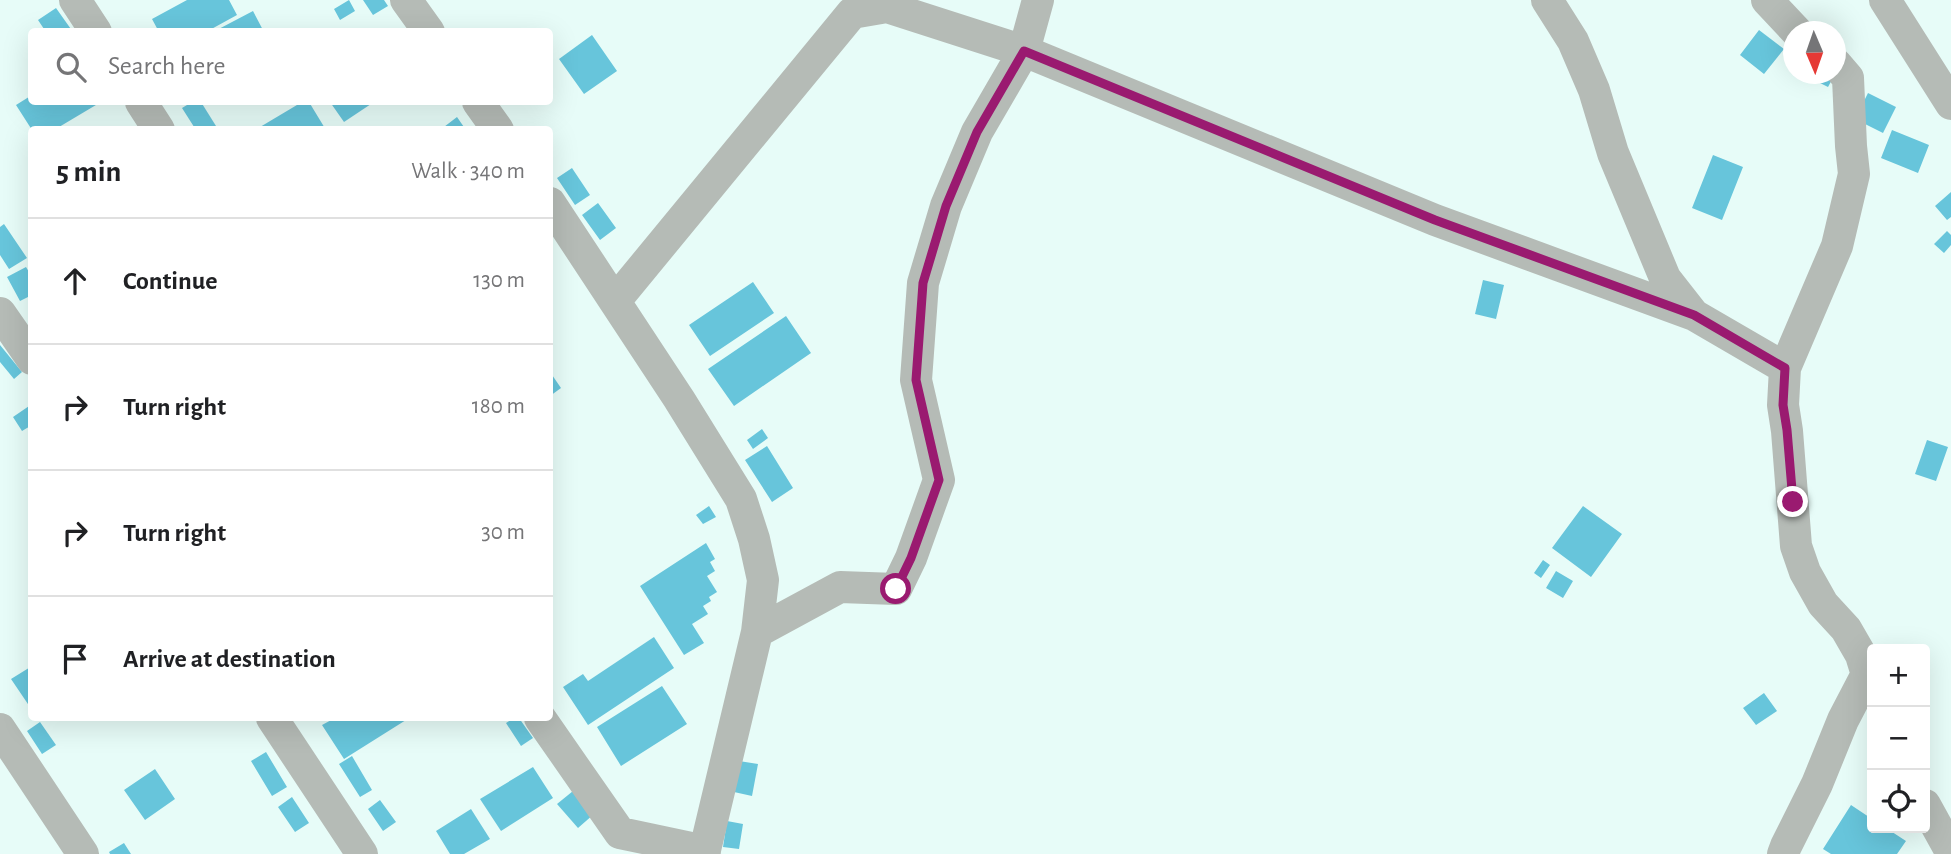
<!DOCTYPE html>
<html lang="en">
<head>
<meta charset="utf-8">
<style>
	:root { --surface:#fff; --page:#f6f6f6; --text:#202124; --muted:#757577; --line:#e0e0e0 }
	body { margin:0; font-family:"Alegreya Sans",sans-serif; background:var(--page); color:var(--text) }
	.controls { position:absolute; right:21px; bottom:21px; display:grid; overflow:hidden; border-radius:7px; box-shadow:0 7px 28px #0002 }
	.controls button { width:63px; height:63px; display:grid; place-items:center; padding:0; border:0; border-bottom:2px solid var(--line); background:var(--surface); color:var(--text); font:35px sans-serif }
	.compass { position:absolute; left:1783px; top:21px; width:63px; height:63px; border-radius:50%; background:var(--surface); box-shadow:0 7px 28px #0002; rotate:178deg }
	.stop { position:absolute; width:21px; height:21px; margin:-16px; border:5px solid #9a1a70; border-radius:50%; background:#fff }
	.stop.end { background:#9a1a70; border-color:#fff; box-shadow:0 2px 7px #0008 }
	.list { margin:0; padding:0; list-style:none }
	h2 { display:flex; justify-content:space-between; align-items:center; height:91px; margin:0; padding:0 28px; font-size:30px }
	h2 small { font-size:23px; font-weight:400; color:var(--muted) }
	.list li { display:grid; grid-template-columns:46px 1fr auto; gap:21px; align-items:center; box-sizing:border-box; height:126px; padding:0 28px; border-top:2px solid var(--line) }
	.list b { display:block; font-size:26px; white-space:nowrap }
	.list em { font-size:23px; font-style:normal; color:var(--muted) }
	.icon { flex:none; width:38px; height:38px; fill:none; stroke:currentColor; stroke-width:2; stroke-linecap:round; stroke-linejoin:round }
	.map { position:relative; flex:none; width:1951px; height:854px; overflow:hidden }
	.search { position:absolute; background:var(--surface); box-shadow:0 7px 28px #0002; left:28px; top:28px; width:525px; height:77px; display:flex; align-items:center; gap:18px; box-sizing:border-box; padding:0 24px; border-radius:7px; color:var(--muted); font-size:26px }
	.panel { position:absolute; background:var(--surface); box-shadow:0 7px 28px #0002; left:28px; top:126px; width:525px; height:595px; border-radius:7px }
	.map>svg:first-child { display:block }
	.building { fill:#67c5db }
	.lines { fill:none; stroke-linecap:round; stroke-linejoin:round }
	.minor { stroke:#b5bbb6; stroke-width:32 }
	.route { stroke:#9a1a70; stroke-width:9 }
</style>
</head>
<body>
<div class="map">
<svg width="1951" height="854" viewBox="0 0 1951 854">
	<rect width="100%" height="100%" fill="#e7fcf8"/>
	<!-- building -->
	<path class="building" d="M 187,0 L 229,0 L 237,15 L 206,32 L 159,32 L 152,19 Z
		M 349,0 L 355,11 L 340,20 L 334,9 Z
		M 363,0 L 384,0 L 388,6 L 373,15 Z
		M 56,8 L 73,32 L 46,32 L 38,20 Z
		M 253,11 L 264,32 L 213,32 Z
		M 1759,30 L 1784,49 L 1764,74 L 1740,55 Z
		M 592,35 L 617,71 L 584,94 L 559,59 Z
		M 1810,74 L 1835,74 L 1828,87 L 1808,77 Z
		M 1868,93 L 1896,107 L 1883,133 L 1855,119 Z
		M 32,95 L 32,102 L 101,102 L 54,130 L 32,130 L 16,105 Z
		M 192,102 L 201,102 L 216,126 L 210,130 L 196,130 L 182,108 Z
		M 302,102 L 309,102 L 326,130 L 255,130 Z
		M 330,102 L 374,102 L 344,122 Z
		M 457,117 L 466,130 L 440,130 Z
		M 1892,130 L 1929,145 L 1918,173 L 1881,158 Z
		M 1713,155 L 1743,167 L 1722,220 L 1692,208 Z
		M 572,168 L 590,195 L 575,205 L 557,178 Z
		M 1951,192 L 1951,217 L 1947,220 L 1935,206 Z
		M 598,203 L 616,228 L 600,240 L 582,215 Z
		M 4,224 L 27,258 L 9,269 L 0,255 L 0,227 Z
		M 1947,231 L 1951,235 L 1951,245 L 1944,253 L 1934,244 Z
		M 26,267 L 32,277 L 32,295 L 20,301 L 7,277 Z
		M 1483,280 L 1504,285 L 1496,319 L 1475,314 Z
		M 753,282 L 774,313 L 710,356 L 689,325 Z
		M 786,316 L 811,353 L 734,406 L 708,369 Z
		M 0,345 L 22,372 L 14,379 L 0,362 Z
		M 550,372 L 561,388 L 550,396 Z
		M 32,404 L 32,425 L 22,431 L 13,417 Z
		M 762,429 L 768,438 L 753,449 L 747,440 Z
		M 1927,440 L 1948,447 L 1936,481 L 1915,474 Z
		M 767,446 L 793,488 L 772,502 L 745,460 Z
		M 709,506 L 716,517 L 703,524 L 696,515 Z
		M 1583,506 L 1622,534 L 1591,577 L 1552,548 Z
		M 706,543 L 715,559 L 710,562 L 715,571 L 707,576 L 717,592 L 709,597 L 711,601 L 703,606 L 708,614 L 692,624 L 704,643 L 684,655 L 640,586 Z
		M 1543,560 L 1550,565 L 1541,578 L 1534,573 Z
		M 1556,571 L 1573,581 L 1563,598 L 1546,588 Z
		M 654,637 L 674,668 L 588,725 L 563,687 L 583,674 L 588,681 Z
		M 32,666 L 32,710 L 11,679 Z
		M 662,686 L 687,724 L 621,766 L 597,727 Z
		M 1764,693 L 1777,711 L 1756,725 L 1743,708 Z
		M 335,718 L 404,718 L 406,720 L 344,759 L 322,725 Z
		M 514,718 L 519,718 L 533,738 L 521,746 L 506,723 Z
		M 40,722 L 56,745 L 42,754 L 27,731 Z
		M 266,752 L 287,787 L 272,796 L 251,761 Z
		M 352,756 L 372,790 L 360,797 L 339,764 Z
		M 739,761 L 758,764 L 752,796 L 734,792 Z
		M 533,767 L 553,798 L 501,831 L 480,799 Z
		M 155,769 L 175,799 L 145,820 L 124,790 Z
		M 573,791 L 594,814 L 578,828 L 557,804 Z
		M 292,797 L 309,823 L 295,832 L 278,807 Z
		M 380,800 L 396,822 L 383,831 L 368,809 Z
		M 1851,805 L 1872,819 L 1872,828 L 1886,828 L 1906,841 L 1897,854 L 1831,854 L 1823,849 Z
		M 471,809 L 490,839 L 464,854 L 450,854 L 436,831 Z
		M 727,821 L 743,824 L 739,849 L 723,847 Z
		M 124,843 L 131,854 L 110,854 L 109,852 Z"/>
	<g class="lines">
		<!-- minor -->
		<path class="minor" d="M 75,0 L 96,32
			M 406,0 L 429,32
			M 1547,0 L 1573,41 L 1594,90 L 1613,153 L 1665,278 L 1694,315 L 1785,368 L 1783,405 L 1787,431 L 1796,546 L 1805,572 L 1823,604 L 1846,629 L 1861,655 L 1872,691
			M 1767,0 L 1797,32
			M 1885,0 L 1951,104
			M 141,102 L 159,130
			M 478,102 L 498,130
			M 550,203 L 679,399 L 741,499 L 754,539 L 763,580 L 757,632 L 704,854
			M 615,301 L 852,13 L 887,7 L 1024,51 L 1435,220 L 1694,315
			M 0,313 L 32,359
			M 1785,368 L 1837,246 L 1854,174 L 1851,146 L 1848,78 L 1836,64
			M 757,632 L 840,587 L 896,589 L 911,558 L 939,480 L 916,380 L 923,283 L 946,206 L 977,132 L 1024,51 L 1038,0
			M 272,718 L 362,854
			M 540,718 L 620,833 L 705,851
			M 0,729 L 83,854
			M 1925,805 L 1951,852
			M 1783,854 L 1786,846 L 1817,784 L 1843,720 L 1867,674"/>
	</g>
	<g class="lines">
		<!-- route -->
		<path class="route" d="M 896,589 L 911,558 L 939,480 L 916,380 L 923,283 L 946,206 L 977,132 L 1024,51 L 1435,220 L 1694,315 L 1785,368 L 1783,405 L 1787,430 L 1793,502"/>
	</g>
</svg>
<div class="controls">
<button>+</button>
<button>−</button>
<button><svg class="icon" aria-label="locate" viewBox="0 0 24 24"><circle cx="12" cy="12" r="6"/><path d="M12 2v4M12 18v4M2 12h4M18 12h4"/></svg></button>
</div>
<svg class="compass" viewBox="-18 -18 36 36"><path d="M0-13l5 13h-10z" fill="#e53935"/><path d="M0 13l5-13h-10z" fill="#757577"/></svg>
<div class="stop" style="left:896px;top:589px"></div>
<div class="stop end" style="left:1793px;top:502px"></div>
<div class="search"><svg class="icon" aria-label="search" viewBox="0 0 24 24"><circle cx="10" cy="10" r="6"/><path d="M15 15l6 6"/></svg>Search here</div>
<section class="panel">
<h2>5 min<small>Walk · 340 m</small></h2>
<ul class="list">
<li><svg class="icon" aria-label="ahead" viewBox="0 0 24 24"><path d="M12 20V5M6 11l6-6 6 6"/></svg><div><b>Continue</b></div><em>130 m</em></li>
<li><svg class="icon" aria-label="right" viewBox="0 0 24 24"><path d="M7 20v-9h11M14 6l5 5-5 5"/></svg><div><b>Turn right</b></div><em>180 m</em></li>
<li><svg class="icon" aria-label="right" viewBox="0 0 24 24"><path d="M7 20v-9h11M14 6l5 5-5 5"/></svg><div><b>Turn right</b></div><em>30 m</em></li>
<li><svg class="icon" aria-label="arrive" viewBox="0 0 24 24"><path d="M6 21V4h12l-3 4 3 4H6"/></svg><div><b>Arrive at destination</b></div></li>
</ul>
</section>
</div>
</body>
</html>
